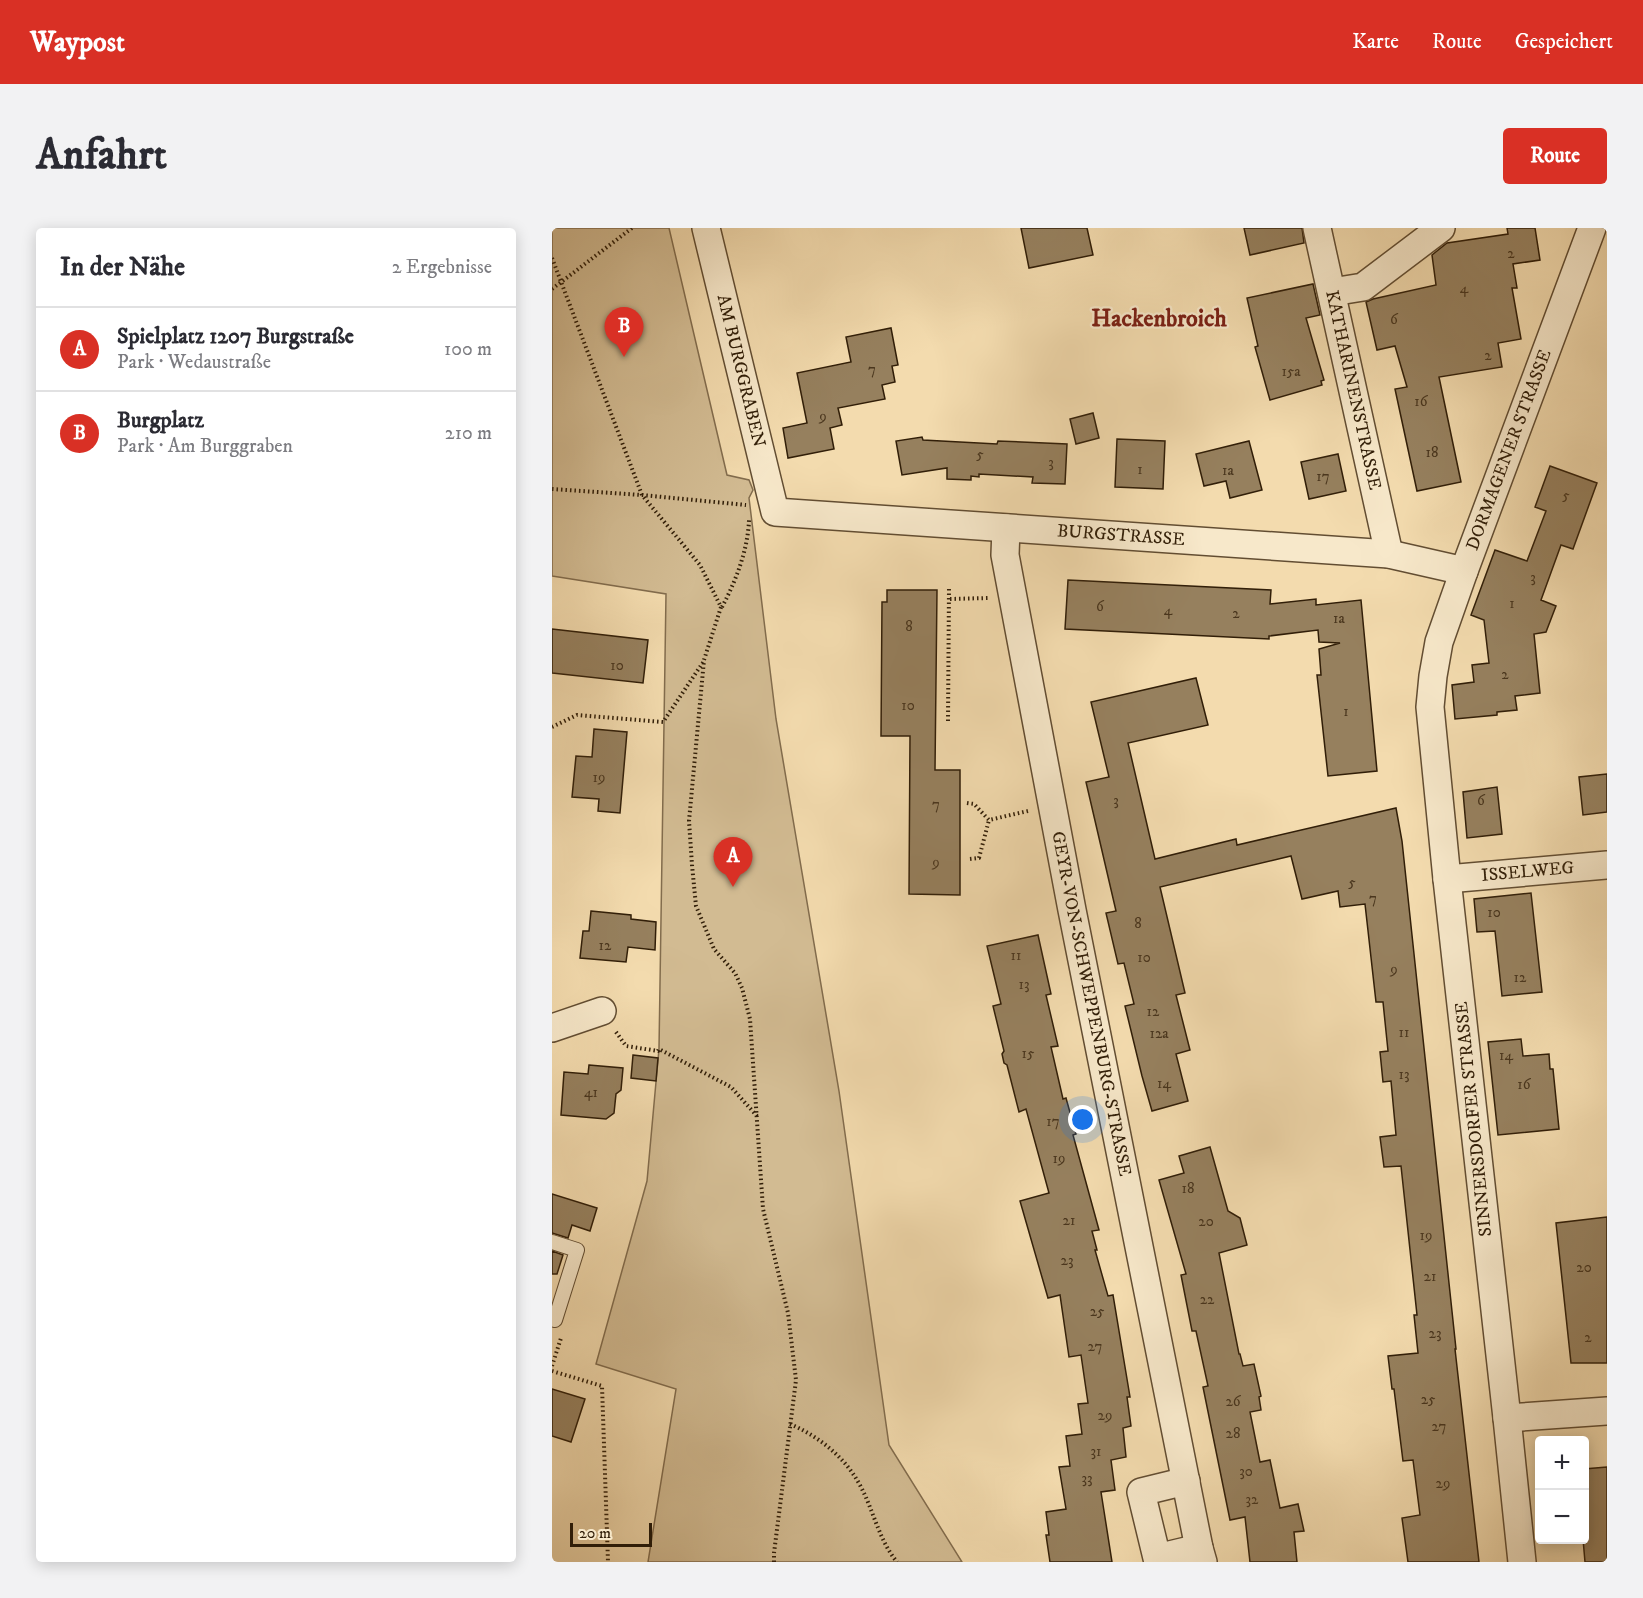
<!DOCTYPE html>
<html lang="de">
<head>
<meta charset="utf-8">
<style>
	:root { --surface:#fff; --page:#f2f2f3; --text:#2b2b33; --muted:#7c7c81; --line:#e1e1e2; --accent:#d93025 }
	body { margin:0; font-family:"IM FELL DW Pica",serif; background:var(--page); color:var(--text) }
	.controls { position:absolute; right:18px; bottom:18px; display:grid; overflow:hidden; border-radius:6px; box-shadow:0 3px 15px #0003 }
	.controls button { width:54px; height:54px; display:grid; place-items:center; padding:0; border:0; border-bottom:2px solid var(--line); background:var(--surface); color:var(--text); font:30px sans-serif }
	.scale { position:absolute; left:18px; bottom:15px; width:82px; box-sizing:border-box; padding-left:6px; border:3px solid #311e08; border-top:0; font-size:16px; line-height:21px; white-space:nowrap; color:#311e08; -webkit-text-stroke:4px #f7e8ca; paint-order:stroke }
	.you { position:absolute; left:531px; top:892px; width:21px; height:21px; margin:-15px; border:4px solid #fff; border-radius:50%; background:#1a73e8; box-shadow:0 0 0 9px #1a73e833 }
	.badge { display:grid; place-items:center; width:39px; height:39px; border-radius:50%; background:var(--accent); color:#fff; font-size:20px; font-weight:700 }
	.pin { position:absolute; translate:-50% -50px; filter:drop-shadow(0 2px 3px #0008) }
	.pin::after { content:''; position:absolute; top:32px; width:21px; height:18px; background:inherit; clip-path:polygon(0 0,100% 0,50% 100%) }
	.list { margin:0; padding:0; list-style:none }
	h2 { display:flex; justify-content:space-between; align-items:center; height:78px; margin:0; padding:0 24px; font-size:26px }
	h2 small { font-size:20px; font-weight:400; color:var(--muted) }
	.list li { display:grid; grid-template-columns:39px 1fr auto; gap:18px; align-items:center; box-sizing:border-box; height:84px; padding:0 24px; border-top:2px solid var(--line) }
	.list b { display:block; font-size:22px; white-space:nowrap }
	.list p { margin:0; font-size:20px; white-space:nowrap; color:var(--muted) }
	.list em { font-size:20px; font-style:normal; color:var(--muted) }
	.map { position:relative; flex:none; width:1055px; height:1334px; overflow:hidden; border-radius:6px }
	header { display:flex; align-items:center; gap:36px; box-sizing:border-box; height:84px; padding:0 30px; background:var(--accent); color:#fff }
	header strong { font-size:28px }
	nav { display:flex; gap:33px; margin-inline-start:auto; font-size:21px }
	.intro { display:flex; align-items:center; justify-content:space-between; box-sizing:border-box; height:144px; padding:0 36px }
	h1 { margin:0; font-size:42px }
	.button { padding:15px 27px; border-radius:6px; background:var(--accent); color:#fff; font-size:21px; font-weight:700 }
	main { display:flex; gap:36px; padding:0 36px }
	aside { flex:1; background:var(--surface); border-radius:6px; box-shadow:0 3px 15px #0003 }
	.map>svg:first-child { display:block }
	.green { fill:#d2bb92; stroke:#826c4d; stroke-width:1.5 }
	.building { fill:#96805e; stroke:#311e08; stroke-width:1.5 }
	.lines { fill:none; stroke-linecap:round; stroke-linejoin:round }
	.lane-casing { stroke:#624d32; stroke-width:16 }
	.street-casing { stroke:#624d32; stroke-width:30 }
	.path { stroke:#311e08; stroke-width:4; stroke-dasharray:1.5 3; stroke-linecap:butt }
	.lane { stroke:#f7e8ca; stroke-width:14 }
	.street { stroke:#f7e8ca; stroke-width:27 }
	.labels { text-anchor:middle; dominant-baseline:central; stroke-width:4.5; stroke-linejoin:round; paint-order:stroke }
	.number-label { font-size:15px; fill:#4a361e }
	.street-label { font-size:18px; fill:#311e08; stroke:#f7e8ca }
	.district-label { font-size:24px; font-weight:bold; fill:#7a1f14; stroke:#f7e8ca }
</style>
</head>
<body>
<header>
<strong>Waypost</strong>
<nav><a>Karte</a><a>Route</a><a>Gespeichert</a></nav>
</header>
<div class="intro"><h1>Anfahrt</h1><a class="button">Route</a></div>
<main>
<aside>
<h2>In der Nähe<small>2 Ergebnisse</small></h2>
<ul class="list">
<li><span class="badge">A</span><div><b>Spielplatz 1207 Burgstraße</b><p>Park · Wedaustraße</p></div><em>100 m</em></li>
<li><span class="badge">B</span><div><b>Burgplatz</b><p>Park · Am Burggraben</p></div><em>210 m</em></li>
</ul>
</aside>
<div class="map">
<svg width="1055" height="1334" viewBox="0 0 1055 1334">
	<rect width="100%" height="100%" fill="#f3dbae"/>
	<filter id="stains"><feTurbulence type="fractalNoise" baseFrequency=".00333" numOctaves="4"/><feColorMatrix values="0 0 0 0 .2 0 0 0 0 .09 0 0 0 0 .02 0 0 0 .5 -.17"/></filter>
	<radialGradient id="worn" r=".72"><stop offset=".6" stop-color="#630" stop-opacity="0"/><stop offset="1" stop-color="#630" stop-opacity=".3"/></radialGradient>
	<!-- green -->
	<path class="green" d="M 0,0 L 117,0 L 175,247 L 197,252 L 201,262 L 197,270 L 224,491 L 287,863 L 337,1217 L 410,1334 L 96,1334 L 124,1161 L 44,1136 L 95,953 L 107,821 L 114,366 L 0,348 Z"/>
	<!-- building -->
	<path class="building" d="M 469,0 L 535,0 L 541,27 L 477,40 Z
		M 692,0 L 750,0 L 752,15 L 698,27 Z
		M 955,0 L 983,0 L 988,32 L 961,36 L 965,60 L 960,60 L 969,111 L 946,115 L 950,139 L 887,149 L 909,254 L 865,263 L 843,161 L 855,159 L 843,118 L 825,122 L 814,74 L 821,71 L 884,57 L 880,27 L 895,15 L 956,6 Z
		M 761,56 L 768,87 L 754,90 L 772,152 L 769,153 L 770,157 L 718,172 L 703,119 L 706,118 L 695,70 Z
		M 339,100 L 346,137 L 340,138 L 343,154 L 330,157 L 333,171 L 286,180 L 290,197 L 278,200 L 282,221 L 236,230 L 231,200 L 255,195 L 245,145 L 299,134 L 294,109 Z
		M 541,185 L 547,210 L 524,216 L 518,191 Z
		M 370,209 L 371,212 L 445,216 L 446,213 L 515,216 L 513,256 L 480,255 L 481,249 L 427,246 L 427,249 L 419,248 L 419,252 L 395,251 L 395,240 L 350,247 L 344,213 Z
		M 565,211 L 613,213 L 611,261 L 563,259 Z
		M 697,213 L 710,262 L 678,270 L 674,253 L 652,258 L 644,226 Z
		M 786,226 L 794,263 L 757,271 L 749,234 Z
		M 998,238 L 1045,255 L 1021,321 L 1009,317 L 989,372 L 1004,378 L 994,404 L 982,406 L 988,465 L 963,468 L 965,482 L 945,484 L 945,487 L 903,491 L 900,457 L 922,454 L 920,437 L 937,435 L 932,392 L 919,387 L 943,322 L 975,333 L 994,283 L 983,279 Z
		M 516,352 L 719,362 L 718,376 L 764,371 L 764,377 L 809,372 L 825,543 L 776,548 L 765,447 L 769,447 L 767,421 L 788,415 L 767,414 L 766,402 L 717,408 L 717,411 L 513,401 Z
		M 335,362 L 385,362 L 383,542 L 408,542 L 408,667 L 357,666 L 358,508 L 329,508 L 330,374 L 335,374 Z
		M 0,401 L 96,412 L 91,455 L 0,445 Z
		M 644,450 L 656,497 L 576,515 L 603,631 L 684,611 L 685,617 L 844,580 L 850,613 L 904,1121 L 903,1121 L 927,1334 L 856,1334 L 850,1290 L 868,1287 L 861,1232 L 851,1233 L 842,1161 L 840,1161 L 836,1128 L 866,1125 L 862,1087 L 865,1087 L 849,938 L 832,939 L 828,909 L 844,907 L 839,853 L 831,854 L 828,824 L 836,823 L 831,774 L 824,774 L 813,676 L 788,679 L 786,663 L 750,671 L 739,628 L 608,659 L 633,765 L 624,767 L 638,822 L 624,826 L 636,873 L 600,883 L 590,848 L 573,778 L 582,776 L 572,735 L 566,736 L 554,685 L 564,683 L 534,554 L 557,549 L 539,474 Z
		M 42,501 L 75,504 L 68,585 L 46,583 L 47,571 L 20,569 L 24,528 L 40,529 Z
		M 1055,546 L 1055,584 L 1031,587 L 1027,549 Z
		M 945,559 L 950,606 L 915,610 L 911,564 Z
		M 979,665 L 990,764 L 950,768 L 943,703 L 925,704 L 922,671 Z
		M 39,683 L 79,687 L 79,691 L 104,694 L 103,722 L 76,719 L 74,734 L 28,730 L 31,703 L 37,703 Z
		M 486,707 L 499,766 L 494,767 L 506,818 L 499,819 L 511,871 L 514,870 L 524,906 L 521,907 L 547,1002 L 540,1003 L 545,1022 L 543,1022 L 556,1068 L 561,1067 L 578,1169 L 575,1169 L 579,1198 L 571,1200 L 574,1229 L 559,1232 L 563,1262 L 549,1264 L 560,1334 L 498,1334 L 494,1307 L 497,1307 L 494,1284 L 514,1281 L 507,1239 L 518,1238 L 514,1208 L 530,1206 L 526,1176 L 536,1175 L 529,1127 L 517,1129 L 508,1067 L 496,1070 L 468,973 L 497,965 L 474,881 L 467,884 L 455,837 L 452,835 L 450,826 L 452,823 L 441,778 L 449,776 L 435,718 Z
		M 969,811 L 971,828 L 997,826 L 998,841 L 1001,841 L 1007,901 L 946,907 L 936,814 Z
		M 81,827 L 106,830 L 104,853 L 79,850 Z
		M 37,837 L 71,840 L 69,862 L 64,866 L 62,885 L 54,891 L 9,887 L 12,844 L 36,846 Z
		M 658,919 L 676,983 L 688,990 L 695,1017 L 667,1025 L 687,1126 L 688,1126 L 691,1138 L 702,1136 L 709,1168 L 707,1169 L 709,1182 L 698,1184 L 708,1234 L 718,1232 L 728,1280 L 746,1276 L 752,1303 L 742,1304 L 745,1334 L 698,1334 L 693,1289 L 678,1292 L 651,1159 L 656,1158 L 644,1103 L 640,1103 L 629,1047 L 634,1046 L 607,952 L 632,945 L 627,928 Z
		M 0,966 L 45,980 L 38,1003 L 20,997 L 16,1010 L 0,1005 Z
		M 1055,989 L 1055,1135 L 1019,1135 L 1004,995 Z
		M 0,1023 L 11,1027 L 5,1046 L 0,1046 Z
		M 0,1161 L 33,1171 L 19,1214 L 0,1208 Z
		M 1055,1239 L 1055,1334 L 1033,1334 L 1031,1311 L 1032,1311 L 1032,1241 Z"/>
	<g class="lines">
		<defs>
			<path id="lane" d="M 0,1014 L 25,1022 L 3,1092 L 0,1091"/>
			<g id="street">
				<path id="s1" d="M 154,0 L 223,284 L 837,326 L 912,343"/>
				<path id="s2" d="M 765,0 L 837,326"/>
				<path d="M 780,64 L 811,59 L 889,0"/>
				<path id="s3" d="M 454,300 L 453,327 L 520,682 L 647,1320"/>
				<path id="s4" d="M 895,651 L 1055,637"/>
				<path d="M 0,800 L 50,783"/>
				<path d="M 955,1190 L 1055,1183"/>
				<path d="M 634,1253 L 589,1264 L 605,1330 L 647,1320 L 651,1334"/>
				<path id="s5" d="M 970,1334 L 955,1190 L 895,651 L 878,479 L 881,448 L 887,414 L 912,343 L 1040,0"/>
			</g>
		</defs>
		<!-- lane casing -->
		<use href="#lane" class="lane-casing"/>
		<!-- street casing -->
		<use href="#street" class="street-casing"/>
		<!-- path -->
		<path class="path" d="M 0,30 L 90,267 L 148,337 L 169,379 L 152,432 L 137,593 L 140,637 L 144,678 L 162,721 L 183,745 L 190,760 L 198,791 L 211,981 L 236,1085 L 244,1152 L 222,1325 L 222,1334
			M 0,61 L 80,0
			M 0,261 L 90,267 L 194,277
			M 398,371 L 436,370
			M 170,379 C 184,353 196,321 197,292
			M 396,493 L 397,359
			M 0,499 L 25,487 L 111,494 L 152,433
			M 415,575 L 422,576 L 437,592 L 476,583
			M 418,631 L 427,630 L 437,592
			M 64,804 L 74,818 L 106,823 L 107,821 L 179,859 L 205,888
			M 0,1138 L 9,1110
			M 0,1143 L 50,1158 L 56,1334
			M 238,1196 C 268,1209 294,1230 309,1259 C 322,1284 327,1312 345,1334"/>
		<!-- lane -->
		<use href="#lane" class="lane"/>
		<!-- street -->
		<use href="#street" class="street"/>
	</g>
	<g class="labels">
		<!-- number labels -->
		<g class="number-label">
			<text x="959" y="25">2</text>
			<text x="912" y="60">4</text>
			<text x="842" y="91">6</text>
			<text x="936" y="127">2</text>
			<text x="320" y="141">7</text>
			<text x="739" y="143">15a</text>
			<text x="869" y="173">16</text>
			<text x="271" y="188">9</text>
			<text x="880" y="224">18</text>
			<text x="428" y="226">5</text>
			<text x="499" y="234">3</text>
			<text x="588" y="241">1</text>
			<text x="676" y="242">1a</text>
			<text x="771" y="248">17</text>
			<text x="1014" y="267">5</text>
			<text x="981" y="349">3</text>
			<text x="960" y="375">1</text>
			<text x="548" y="378">6</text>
			<text x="616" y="382">4</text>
			<text x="684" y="385">2</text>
			<text x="787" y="390">1a</text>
			<text x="357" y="398">8</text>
			<text x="65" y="437">10</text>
			<text x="953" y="446">2</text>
			<text x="356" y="477">10</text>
			<text x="794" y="483">1</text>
			<text x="47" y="549">19</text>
			<text x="564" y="572">3</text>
			<text x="929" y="572">6</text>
			<text x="384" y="576">7</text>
			<text x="384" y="634">9</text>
			<text x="800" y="654">5</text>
			<text x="821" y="670">7</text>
			<text x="942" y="684">10</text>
			<text x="586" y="695">8</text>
			<text x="53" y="717">12</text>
			<text x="464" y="727">11</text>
			<text x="592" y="729">10</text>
			<text x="842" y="741">9</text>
			<text x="968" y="749">12</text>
			<text x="472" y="756">13</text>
			<text x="601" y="783">12</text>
			<text x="852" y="804">11</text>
			<text x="607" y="805">12a</text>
			<text x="476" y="825">15</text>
			<text x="954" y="827">14</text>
			<text x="852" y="846">13</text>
			<text x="612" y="855">14</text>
			<text x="972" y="856">16</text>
			<text x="39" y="864">41</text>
			<text x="501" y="893">17</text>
			<text x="507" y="930">19</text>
			<text x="636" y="960">18</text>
			<text x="517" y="992">21</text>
			<text x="654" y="993">20</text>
			<text x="874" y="1007">19</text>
			<text x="515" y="1032">23</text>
			<text x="1032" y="1039">20</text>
			<text x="878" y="1048">21</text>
			<text x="655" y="1071">22</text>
			<text x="545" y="1083">25</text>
			<text x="883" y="1105">23</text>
			<text x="1036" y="1109">2</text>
			<text x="543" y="1118">27</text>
			<text x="876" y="1171">25</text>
			<text x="681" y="1173">26</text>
			<text x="553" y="1187">29</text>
			<text x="887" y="1198">27</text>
			<text x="681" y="1205">28</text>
			<text x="544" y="1223">31</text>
			<text x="694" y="1243">30</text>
			<text x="535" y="1250">33</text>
			<text x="891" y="1255">29</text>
			<text x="700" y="1271">32</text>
		</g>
		<!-- street labels -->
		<g class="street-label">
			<text stroke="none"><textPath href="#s1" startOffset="147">AM BURGGRABEN</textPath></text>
			<text stroke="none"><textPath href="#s2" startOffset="166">KATHARINENSTRASSE</textPath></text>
			<text stroke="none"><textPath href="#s5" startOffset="1130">DORMAGENER STRASSE</textPath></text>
			<text stroke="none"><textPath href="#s1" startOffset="639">BURGSTRASSE</textPath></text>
			<text stroke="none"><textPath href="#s4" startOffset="81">ISSELWEG</textPath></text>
			<text stroke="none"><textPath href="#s3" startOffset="484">GEYR-VON-SCHWEPPENBURG-STRASSE</textPath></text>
			<text transform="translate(922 891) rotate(-96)">SINNERSDORFER STRASSE</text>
		</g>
		<!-- district labels -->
		<g class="district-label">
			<text x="607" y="91">Hackenbroich</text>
		</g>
	</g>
	<rect width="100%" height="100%" filter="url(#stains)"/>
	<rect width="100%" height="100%" fill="url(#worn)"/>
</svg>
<div class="controls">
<button>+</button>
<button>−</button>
</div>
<div class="scale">20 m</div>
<div class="you"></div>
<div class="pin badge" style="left:181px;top:659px">A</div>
<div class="pin badge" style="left:72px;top:129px">B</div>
</div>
</main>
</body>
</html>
